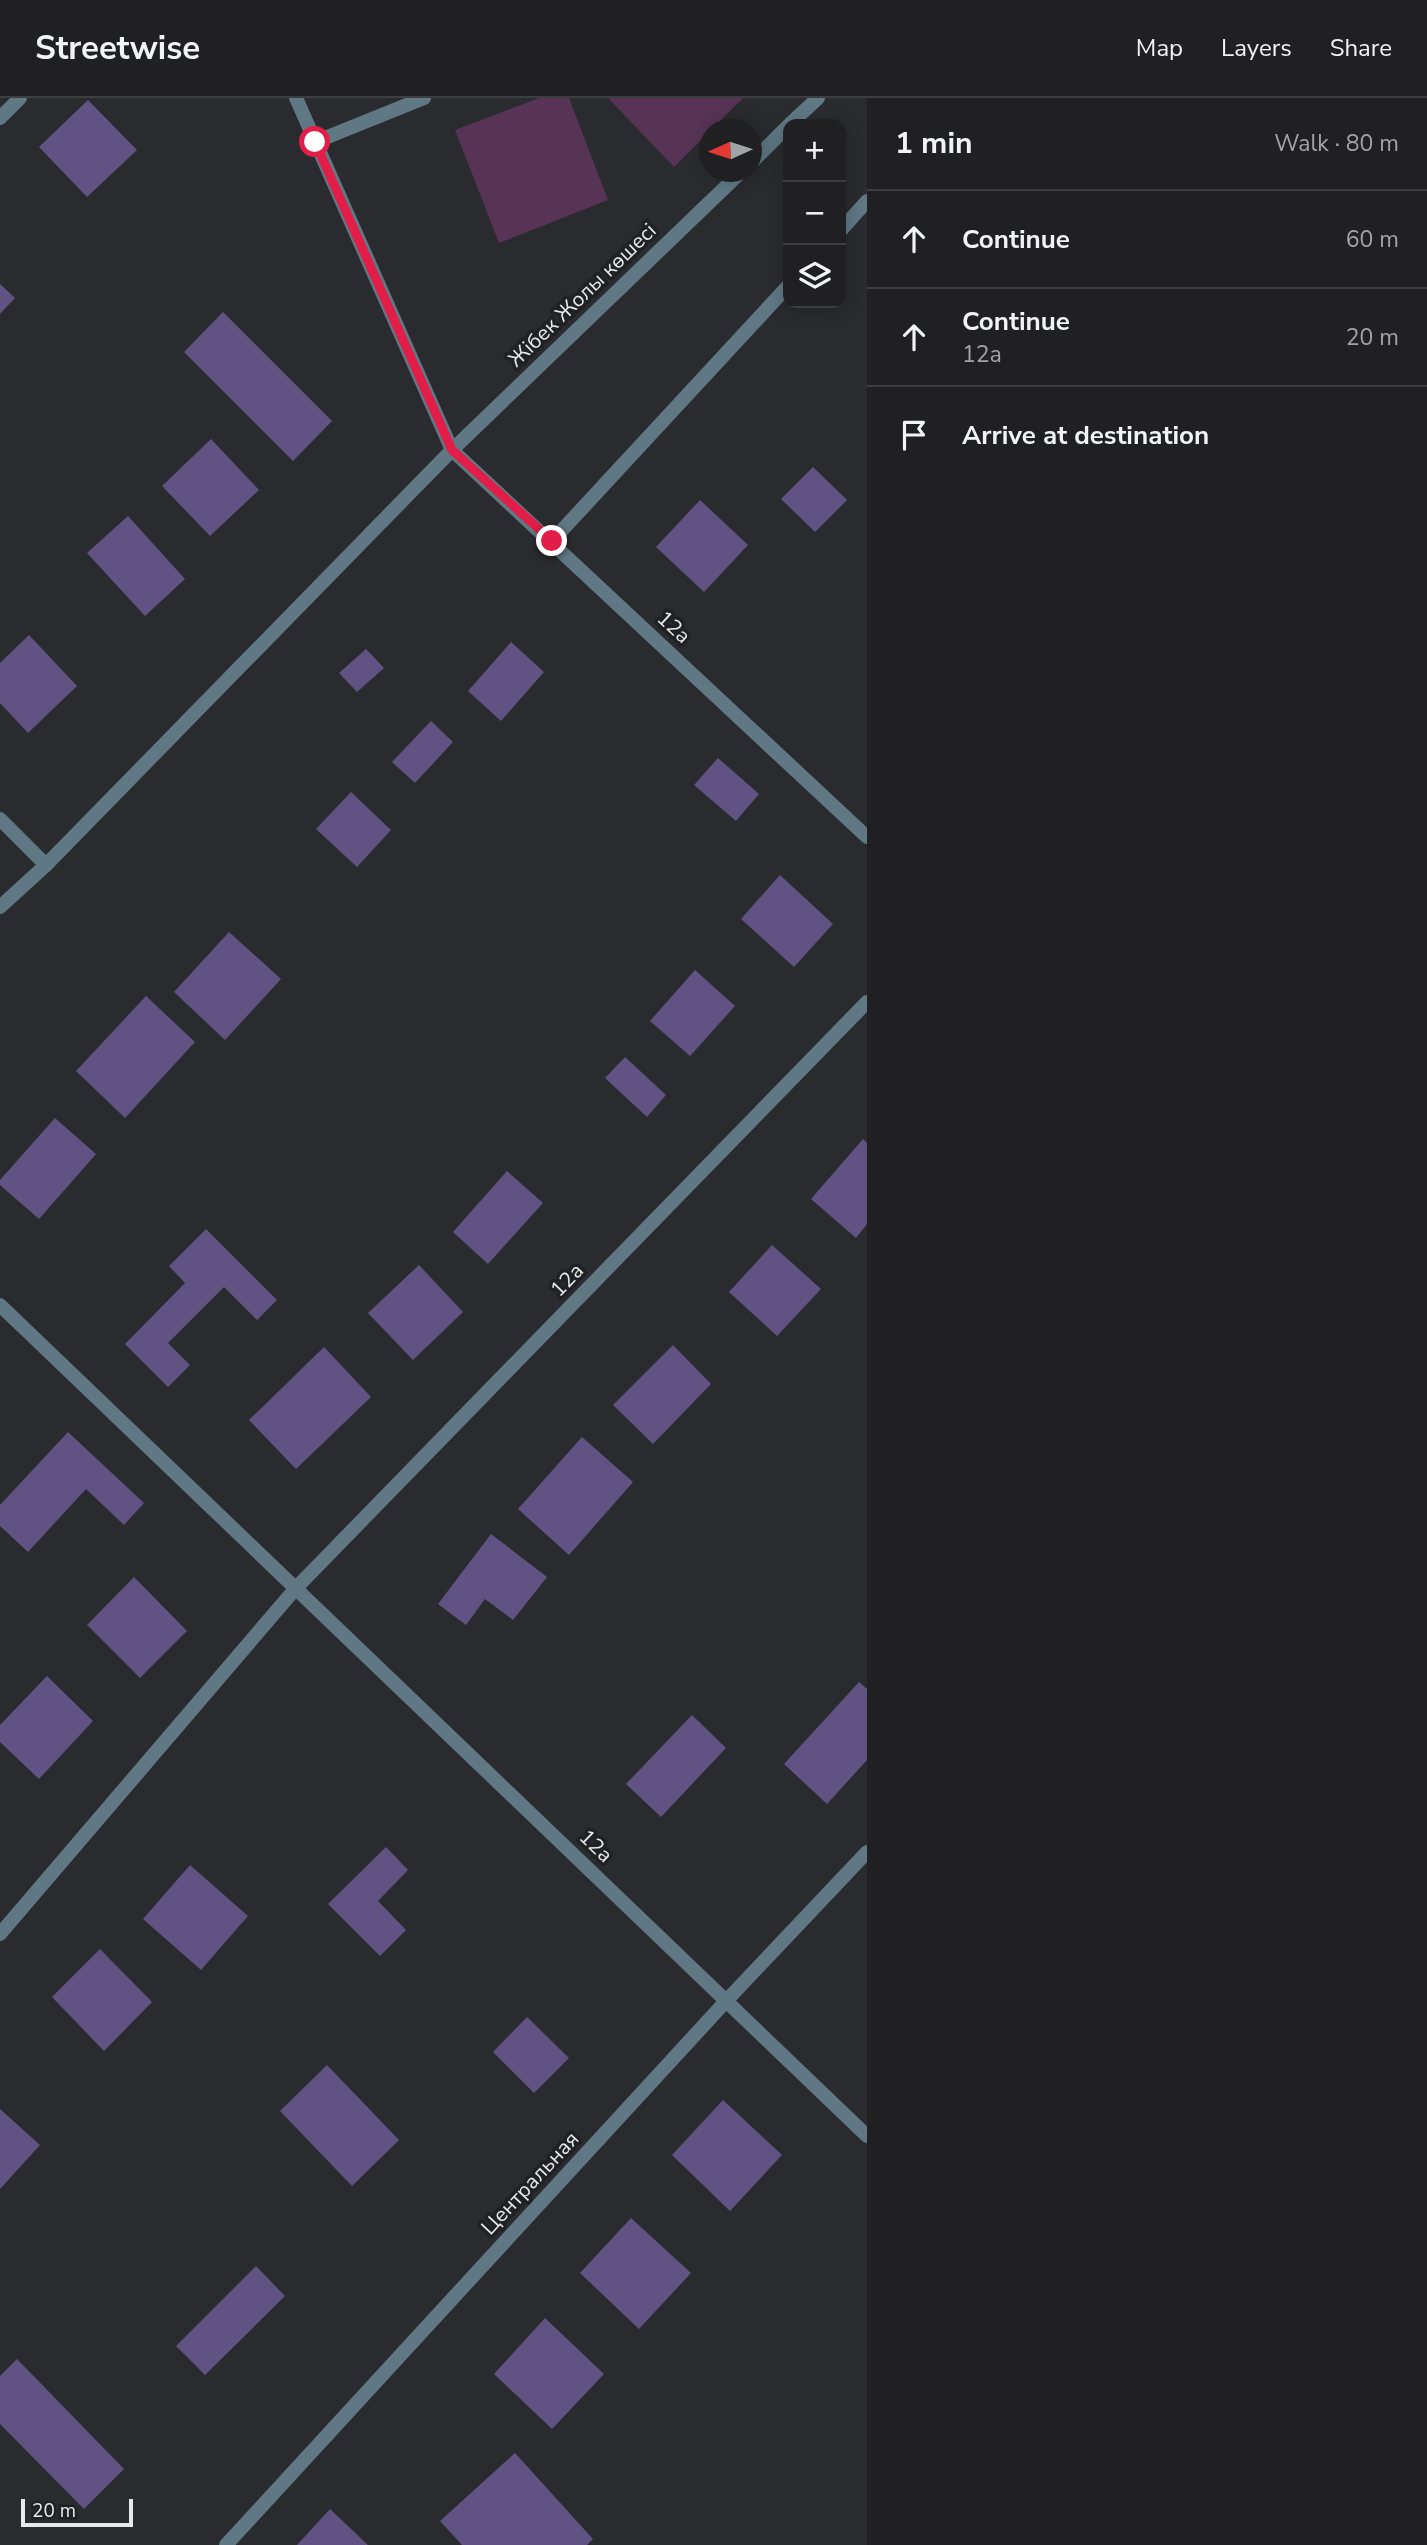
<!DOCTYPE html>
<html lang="en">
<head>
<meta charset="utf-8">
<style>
	:root { --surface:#202022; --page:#28282a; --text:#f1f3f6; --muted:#a2a3a5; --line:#3d3e40 }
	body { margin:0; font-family:"Nunito Sans",sans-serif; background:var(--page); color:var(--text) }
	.controls { position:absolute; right:21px; top:21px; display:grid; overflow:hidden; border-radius:14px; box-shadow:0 4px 18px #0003 }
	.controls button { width:63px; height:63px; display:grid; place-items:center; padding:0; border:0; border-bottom:2px solid var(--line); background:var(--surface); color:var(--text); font:35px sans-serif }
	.compass { position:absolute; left:699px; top:21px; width:63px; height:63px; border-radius:50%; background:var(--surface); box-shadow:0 4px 18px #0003; rotate:267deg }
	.scale { position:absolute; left:21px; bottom:18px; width:112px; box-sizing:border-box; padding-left:7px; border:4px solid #e8e9eb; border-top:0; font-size:19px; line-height:24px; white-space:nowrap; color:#e8e9eb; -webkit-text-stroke:5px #202124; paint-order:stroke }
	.stop { position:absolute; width:21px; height:21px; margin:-16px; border:5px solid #e11d48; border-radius:50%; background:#fff }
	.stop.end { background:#e11d48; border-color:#fff; box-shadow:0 2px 7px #0008 }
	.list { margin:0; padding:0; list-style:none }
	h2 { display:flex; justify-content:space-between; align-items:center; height:91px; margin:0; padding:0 28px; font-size:30px }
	h2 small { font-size:23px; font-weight:400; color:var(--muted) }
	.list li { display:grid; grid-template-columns:46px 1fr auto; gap:21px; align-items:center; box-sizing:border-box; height:98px; padding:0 28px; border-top:2px solid var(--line) }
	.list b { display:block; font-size:26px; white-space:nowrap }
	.list p { margin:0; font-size:23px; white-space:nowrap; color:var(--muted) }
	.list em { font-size:23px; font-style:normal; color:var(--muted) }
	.icon { flex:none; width:38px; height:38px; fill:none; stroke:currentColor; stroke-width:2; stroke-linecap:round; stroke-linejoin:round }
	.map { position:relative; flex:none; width:867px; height:2447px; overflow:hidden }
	header { display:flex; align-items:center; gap:42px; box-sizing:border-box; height:98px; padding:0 35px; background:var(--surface); border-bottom:2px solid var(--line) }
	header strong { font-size:33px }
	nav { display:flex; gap:38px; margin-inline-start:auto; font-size:24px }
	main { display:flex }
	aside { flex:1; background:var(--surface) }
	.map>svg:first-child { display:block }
	.green { fill:#573455 }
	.building { fill:#605383 }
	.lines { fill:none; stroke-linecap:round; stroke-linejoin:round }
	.service { stroke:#5f7884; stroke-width:14 }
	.minor { stroke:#5f7884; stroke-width:14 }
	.tertiary { stroke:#5f7884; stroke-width:14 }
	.route { stroke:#e11d48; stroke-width:9 }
	.labels { text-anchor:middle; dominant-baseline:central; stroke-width:7; stroke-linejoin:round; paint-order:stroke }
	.street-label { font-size:21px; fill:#e8e9eb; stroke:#202124 }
</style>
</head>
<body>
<header>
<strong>Streetwise</strong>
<nav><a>Map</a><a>Layers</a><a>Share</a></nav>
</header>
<main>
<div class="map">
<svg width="867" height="2447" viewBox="0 0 867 2447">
	<rect width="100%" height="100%" fill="#2a2b2e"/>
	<!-- green -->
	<path class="green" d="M 539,0 L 569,0 L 608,102 L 499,145 L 455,32 Z
		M 608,0 L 743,0 L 674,69 Z"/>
	<!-- building -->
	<path class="building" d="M 88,2 L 137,52 L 87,99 L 39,49 Z
		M 0,186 L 15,200 L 0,216 Z
		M 223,214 L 332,323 L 293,363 L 184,254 Z
		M 211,341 L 259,392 L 210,438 L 162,388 Z
		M 813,369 L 847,402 L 815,434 L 781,401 Z
		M 700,402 L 748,447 L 704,494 L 656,449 Z
		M 128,418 L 185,481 L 145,518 L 87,455 Z
		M 29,537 L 77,588 L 28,635 L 0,605 L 0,565 Z
		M 511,544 L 544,574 L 501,623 L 468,593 Z
		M 366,551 L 384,570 L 357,594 L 339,575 Z
		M 431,623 L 453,644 L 415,685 L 392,664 Z
		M 718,660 L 759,696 L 736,723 L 694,687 Z
		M 351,694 L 391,732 L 357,769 L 316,731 Z
		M 780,777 L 833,826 L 794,869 L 741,821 Z
		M 229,834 L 281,881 L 225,942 L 174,894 Z
		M 695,872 L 735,908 L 690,958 L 650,923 Z
		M 146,898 L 195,944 L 125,1020 L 76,973 Z
		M 625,959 L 666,997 L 647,1019 L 605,980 Z
		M 55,1020 L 96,1056 L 39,1121 L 0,1087 L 0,1082 Z
		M 863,1041 L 867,1045 L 867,1126 L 856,1140 L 811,1101 Z
		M 507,1073 L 543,1105 L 488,1166 L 453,1134 Z
		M 206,1131 L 277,1202 L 257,1222 L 224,1189 L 168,1245 L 190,1267 L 168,1289 L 125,1246 L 185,1185 L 169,1168 Z
		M 772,1147 L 821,1191 L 777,1238 L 729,1194 Z
		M 419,1167 L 463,1214 L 413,1262 L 368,1215 Z
		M 673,1247 L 711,1286 L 653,1346 L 613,1307 Z
		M 324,1249 L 371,1299 L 296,1371 L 249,1322 Z
		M 68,1334 L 144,1405 L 124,1427 L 86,1391 L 28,1454 L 0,1428 L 0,1407 Z
		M 582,1339 L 633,1384 L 569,1457 L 518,1411 Z
		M 491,1436 L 547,1479 L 513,1522 L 485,1501 L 466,1527 L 438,1506 Z
		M 134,1479 L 187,1533 L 140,1580 L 87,1527 Z
		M 47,1578 L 93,1623 L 39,1681 L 0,1644 L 0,1627 Z
		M 859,1584 L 867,1591 L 867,1662 L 827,1706 L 784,1666 Z
		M 692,1617 L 726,1650 L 661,1719 L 626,1686 Z
		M 386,1749 L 408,1772 L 378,1803 L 406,1832 L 380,1858 L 328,1806 Z
		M 190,1767 L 248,1818 L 201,1872 L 143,1821 Z
		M 100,1851 L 152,1904 L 104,1953 L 52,1899 Z
		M 527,1919 L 569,1960 L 534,1995 L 493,1954 Z
		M 327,1967 L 399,2042 L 352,2088 L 280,2013 Z
		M 723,2002 L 782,2057 L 730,2113 L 672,2057 Z
		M 0,2011 L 40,2047 L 0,2091 Z
		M 631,2120 L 691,2175 L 639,2231 L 580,2175 Z
		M 256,2168 L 285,2198 L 205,2277 L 176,2248 Z
		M 545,2220 L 604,2276 L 552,2331 L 494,2276 Z
		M 17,2261 L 124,2371 L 84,2411 L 0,2326 L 0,2278 Z
		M 515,2355 L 593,2441 L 587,2447 L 462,2447 L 440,2423 Z
		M 330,2411 L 368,2447 L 297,2447 Z"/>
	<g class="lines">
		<!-- service -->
		<path class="service" d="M 296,0 L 452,352
			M 0,20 L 20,0
			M 315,44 L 424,0"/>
		<!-- minor -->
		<path class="minor" d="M 790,26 L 818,0
			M 752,64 L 788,28
			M 741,74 L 452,352 L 867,739
			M 841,132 L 867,103
			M 552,443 L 788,188
			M 0,721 L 46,767
			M 0,1207 L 867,2038
			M 0,1836 L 296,1490 L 867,904
			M 226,2447 L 727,1902 L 867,1754"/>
		<!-- tertiary -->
		<path class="tertiary" d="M 0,809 L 46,767 L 452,352"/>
	</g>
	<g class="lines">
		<!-- route -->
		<path class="route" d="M 315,44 L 452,352 L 552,443"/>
	</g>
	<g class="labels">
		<!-- street labels -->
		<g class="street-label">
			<text transform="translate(582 197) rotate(-44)">Жібек Жолы көшесі</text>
			<text transform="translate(674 529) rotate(43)">12а</text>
			<text transform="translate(567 1182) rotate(-46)">12а</text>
			<text transform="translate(596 1748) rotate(44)">12а</text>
			<text transform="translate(530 2085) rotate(-47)">Центральная</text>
		</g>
	</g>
</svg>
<div class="controls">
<button>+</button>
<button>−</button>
<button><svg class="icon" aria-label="layers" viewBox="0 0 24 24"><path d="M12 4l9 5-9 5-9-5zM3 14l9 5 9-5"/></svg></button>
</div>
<svg class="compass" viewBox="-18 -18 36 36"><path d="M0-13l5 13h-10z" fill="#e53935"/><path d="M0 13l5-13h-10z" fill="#a2a3a5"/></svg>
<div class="scale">20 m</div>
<div class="stop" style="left:315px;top:44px"></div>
<div class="stop end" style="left:552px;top:443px"></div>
</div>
<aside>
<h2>1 min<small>Walk · 80 m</small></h2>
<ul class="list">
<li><svg class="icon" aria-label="ahead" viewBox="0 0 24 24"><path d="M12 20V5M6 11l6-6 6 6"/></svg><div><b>Continue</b></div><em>60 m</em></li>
<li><svg class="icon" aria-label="ahead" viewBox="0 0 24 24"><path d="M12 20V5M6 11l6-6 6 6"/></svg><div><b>Continue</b><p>12а</p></div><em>20 m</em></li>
<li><svg class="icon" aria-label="arrive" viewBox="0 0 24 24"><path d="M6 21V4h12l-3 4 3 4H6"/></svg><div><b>Arrive at destination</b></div></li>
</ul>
</aside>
</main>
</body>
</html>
